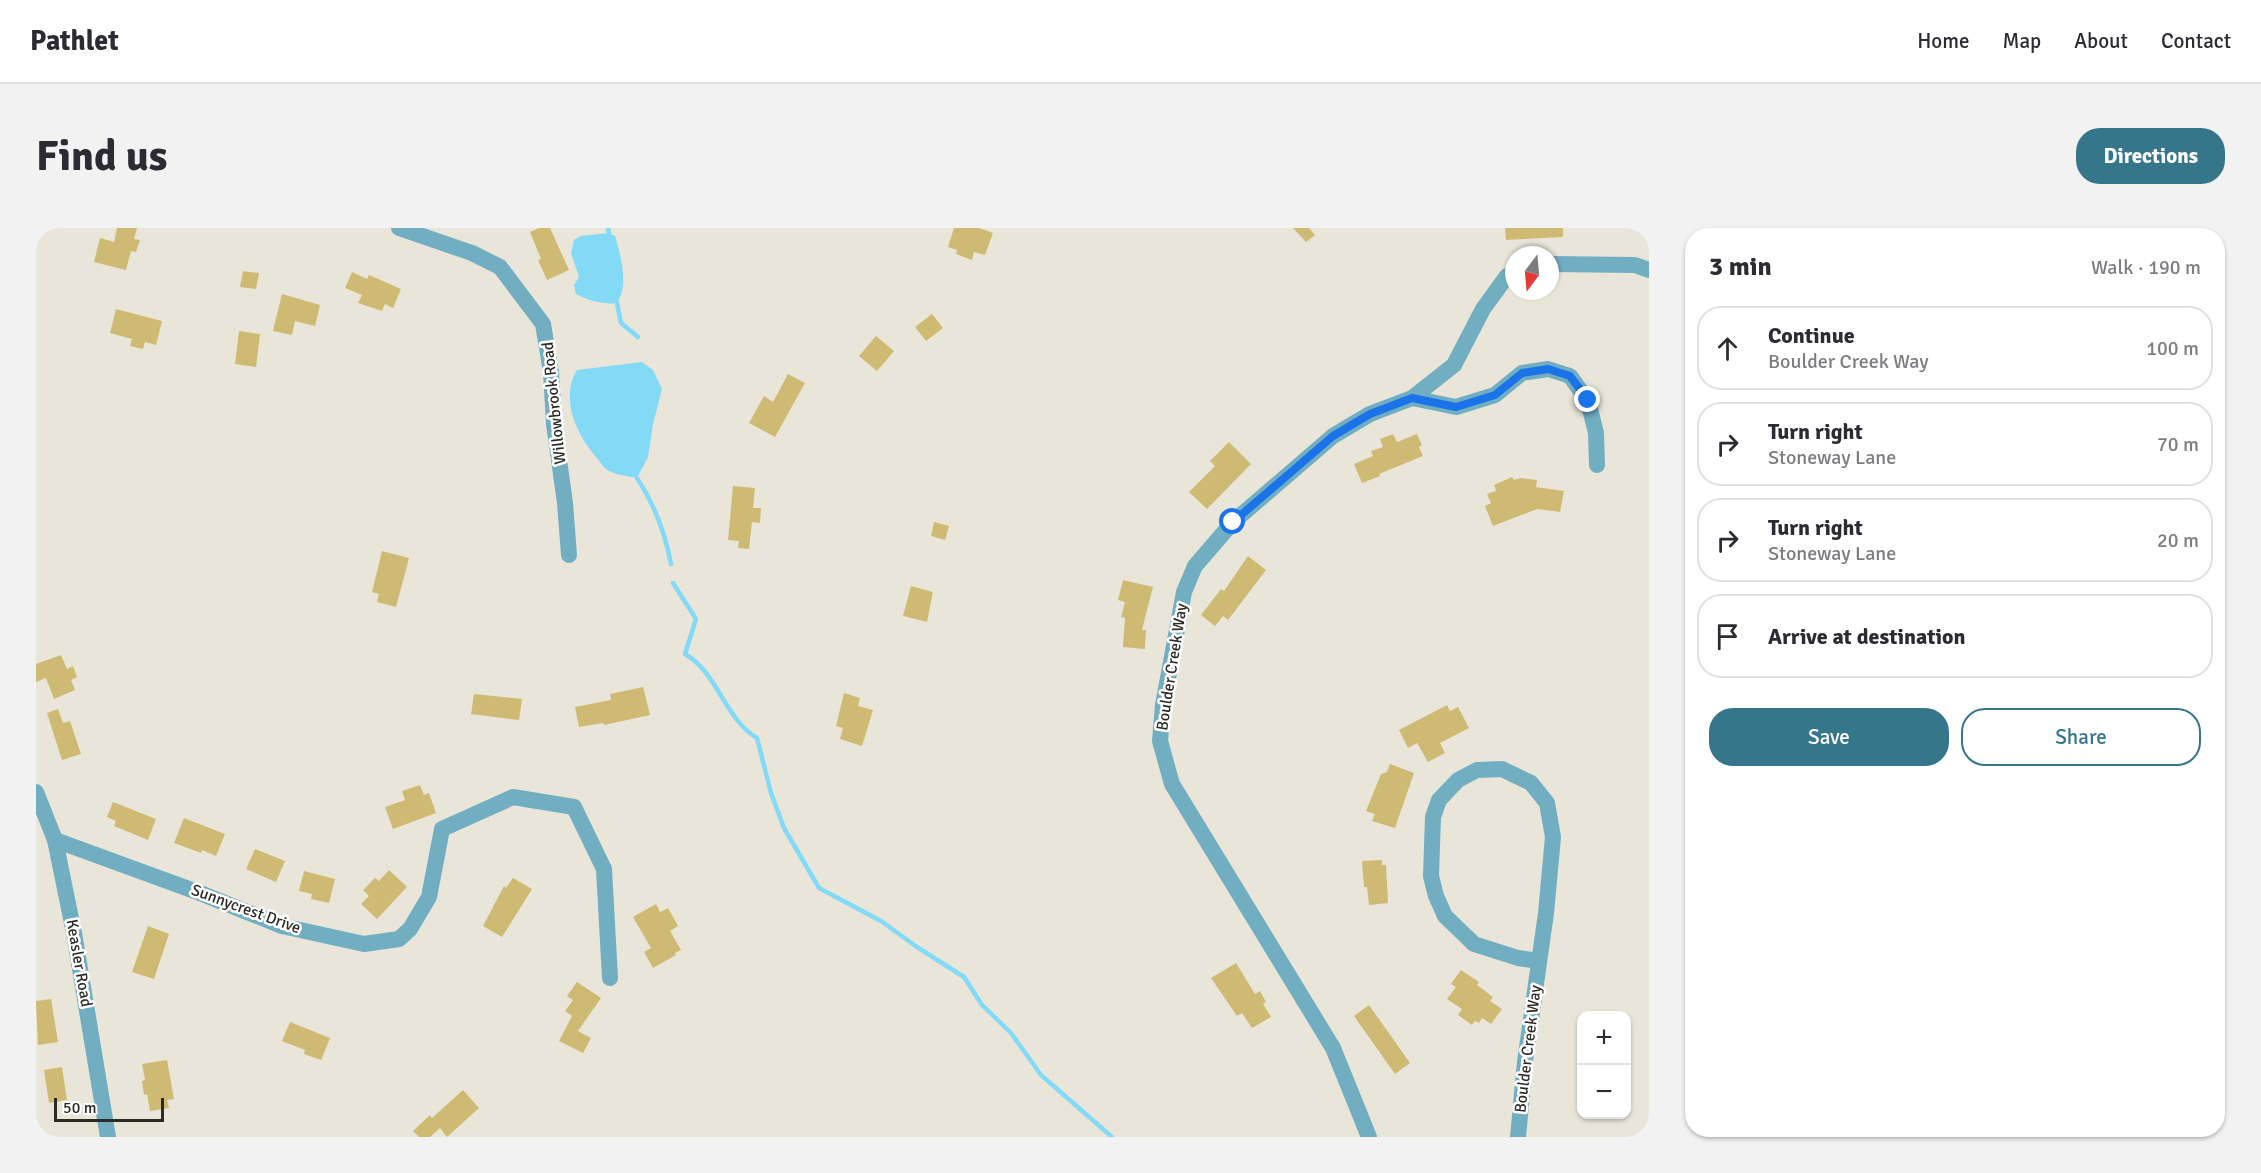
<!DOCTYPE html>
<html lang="en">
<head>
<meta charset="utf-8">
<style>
	:root { --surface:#fff; --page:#f2f2f3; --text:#2b2b33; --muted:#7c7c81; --line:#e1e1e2; --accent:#36768a }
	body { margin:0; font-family:Signika,sans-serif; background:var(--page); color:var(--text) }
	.controls { position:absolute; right:18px; bottom:18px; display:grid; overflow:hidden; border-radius:12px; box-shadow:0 2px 4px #0004 }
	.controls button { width:54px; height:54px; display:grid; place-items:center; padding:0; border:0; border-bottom:2px solid var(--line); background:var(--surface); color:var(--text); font:30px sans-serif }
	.compass { position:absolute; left:1469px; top:18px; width:54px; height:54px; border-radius:50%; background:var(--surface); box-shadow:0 2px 4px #0004; rotate:196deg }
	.scale { position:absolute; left:18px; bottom:15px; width:110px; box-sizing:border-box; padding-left:6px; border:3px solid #2b2a25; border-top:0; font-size:16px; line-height:21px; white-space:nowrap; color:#2b2a25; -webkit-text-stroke:4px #fff; paint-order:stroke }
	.stop { position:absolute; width:18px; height:18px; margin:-14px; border:4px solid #1a73e8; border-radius:50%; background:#fff }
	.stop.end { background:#1a73e8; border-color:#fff; box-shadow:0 2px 6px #0008 }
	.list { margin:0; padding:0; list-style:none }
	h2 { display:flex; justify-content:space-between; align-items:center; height:78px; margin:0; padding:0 24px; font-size:26px }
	h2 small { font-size:20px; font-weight:400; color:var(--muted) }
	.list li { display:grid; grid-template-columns:39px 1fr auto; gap:18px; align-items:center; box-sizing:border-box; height:84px; margin:0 12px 12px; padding:0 12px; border:2px solid var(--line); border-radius:24px }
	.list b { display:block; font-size:22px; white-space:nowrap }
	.list p { margin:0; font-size:20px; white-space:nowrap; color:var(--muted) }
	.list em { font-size:20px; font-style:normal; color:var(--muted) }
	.actions { display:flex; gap:12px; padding:18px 24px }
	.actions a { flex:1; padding:14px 0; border:2px solid var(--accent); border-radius:24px; text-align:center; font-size:21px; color:var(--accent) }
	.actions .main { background:var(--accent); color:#fff }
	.icon { flex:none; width:33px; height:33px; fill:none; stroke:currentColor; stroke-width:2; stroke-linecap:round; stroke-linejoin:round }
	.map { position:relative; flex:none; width:1613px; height:909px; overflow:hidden; border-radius:24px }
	header { display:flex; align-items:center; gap:36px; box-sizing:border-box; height:84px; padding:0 30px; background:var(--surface); border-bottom:2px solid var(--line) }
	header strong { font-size:28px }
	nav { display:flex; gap:33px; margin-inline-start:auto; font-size:21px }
	.intro { display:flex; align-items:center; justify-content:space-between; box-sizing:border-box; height:144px; padding:0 36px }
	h1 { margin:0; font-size:42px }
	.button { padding:15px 27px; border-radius:24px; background:var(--accent); color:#fff; font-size:21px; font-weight:700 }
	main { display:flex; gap:36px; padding:0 36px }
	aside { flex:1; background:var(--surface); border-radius:24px; box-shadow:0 2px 4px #0004 }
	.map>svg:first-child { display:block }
	.water { fill:#83daf6 }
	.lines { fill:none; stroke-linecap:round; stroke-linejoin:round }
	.stream { stroke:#83daf6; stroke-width:4.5 }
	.building { fill:#cfba74 }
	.minor { stroke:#71aec2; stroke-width:16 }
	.route { stroke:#1a73e8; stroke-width:8 }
	.labels { text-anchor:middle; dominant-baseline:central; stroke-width:5; stroke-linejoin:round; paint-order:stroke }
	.street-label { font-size:16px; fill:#2b2a25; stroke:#fff }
</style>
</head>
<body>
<header>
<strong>Pathlet</strong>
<nav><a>Home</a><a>Map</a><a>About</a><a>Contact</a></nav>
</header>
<div class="intro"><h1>Find us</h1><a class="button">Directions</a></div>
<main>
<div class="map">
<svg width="1613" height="909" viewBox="0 0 1613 909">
	<rect width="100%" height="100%" fill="#e9e6d9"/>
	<!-- water -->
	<path class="water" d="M 573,5 L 579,8 C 585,28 593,57 581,75 C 569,77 550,72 540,66 L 538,57 L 543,49 L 535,25 L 538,12 L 545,8 Z
		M 606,134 L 617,142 L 626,161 L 617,196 L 612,229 L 601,250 C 592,248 580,247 573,243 C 568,241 564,233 560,229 C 540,205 524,171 541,142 Z"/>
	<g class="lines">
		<!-- stream -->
		<path class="stream" d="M 572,0 L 573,5
			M 581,75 L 585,95 L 602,109
			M 601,250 C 619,277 629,304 635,336
			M 637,355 L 660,391 L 649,426 C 682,445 688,490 721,510 L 735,565 L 748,600 L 783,660 L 845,693 L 881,719 L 928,749 L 946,777 L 975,805 L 1005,847 L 1076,909"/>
	</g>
	<!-- building -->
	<path class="building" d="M 81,0 L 101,0 L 98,11 L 104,12 L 100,24 L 95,23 L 90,42 L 58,34 L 64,10 L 78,14 Z
		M 503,0 L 514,0 L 533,42 L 511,52 L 502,32 L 505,31 L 494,4 Z
		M 918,0 L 943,0 L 957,5 L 949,27 L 938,24 L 936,32 L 920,26 L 921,22 L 912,19 Z
		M 1257,0 L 1273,0 L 1279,7 L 1270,14 Z
		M 1469,0 L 1527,0 L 1527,9 L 1470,12 Z
		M 207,43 L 223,45 L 220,61 L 204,59 Z
		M 316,44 L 331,51 L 333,47 L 365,61 L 357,80 L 349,76 L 346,83 L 322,75 L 326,67 L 309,60 Z
		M 246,66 L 284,77 L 279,98 L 259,93 L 256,107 L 237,103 Z
		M 80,81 L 126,93 L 120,117 L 109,114 L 107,121 L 94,118 L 96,111 L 74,105 Z
		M 896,86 L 907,100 L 890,113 L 879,99 Z
		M 203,103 L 224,106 L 220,139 L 199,136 Z
		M 840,108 L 858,123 L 841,143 L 823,128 Z
		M 752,146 L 769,155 L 739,209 L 713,195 L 728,168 L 737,174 Z
		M 1357,206 L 1361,214 L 1381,206 L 1386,217 L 1383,219 L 1387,228 L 1343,246 L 1344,248 L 1326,255 L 1318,236 L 1337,228 L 1335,223 L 1347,219 L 1344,211 Z
		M 1193,214 L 1215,236 L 1171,281 L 1153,264 L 1179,238 L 1174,233 Z
		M 1476,249 L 1478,252 L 1485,250 L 1501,252 L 1500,259 L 1528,263 L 1524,284 L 1501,281 L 1457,298 L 1449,278 L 1455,275 L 1451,266 L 1460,263 L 1458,257 Z
		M 697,258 L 719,260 L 717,280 L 725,280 L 724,295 L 716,294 L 713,321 L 702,320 L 703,313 L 692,312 Z
		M 898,294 L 913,298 L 909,312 L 895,308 Z
		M 346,323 L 373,330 L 360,379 L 341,374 L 343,366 L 336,364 Z
		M 1212,328 L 1230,342 L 1192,392 L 1187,388 L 1179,398 L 1165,387 L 1185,361 L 1188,363 Z
		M 1087,352 L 1117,359 L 1106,402 L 1110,402 L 1109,421 L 1087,419 L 1089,390 L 1085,389 L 1089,374 L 1082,372 Z
		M 875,358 L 897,364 L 891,394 L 867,388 Z
		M 25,427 L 31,441 L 37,438 L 41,449 L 35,452 L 39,462 L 18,471 L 10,450 L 0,454 L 0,436 Z
		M 607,459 L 614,487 L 568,497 L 567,495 L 543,499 L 539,479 L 575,472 L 574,466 Z
		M 808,465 L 824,470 L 822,478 L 837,482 L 826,518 L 804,511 L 807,500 L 800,498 Z
		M 438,466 L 486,471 L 483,492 L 435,486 Z
		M 1411,477 L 1414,483 L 1422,479 L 1433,500 L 1404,515 L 1409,525 L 1392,534 L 1381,515 L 1372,520 L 1363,502 Z
		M 22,481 L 27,495 L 34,493 L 45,526 L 26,532 L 11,485 Z
		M 1354,536 L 1378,545 L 1359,600 L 1336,593 L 1339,586 L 1330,583 L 1345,546 L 1351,544 Z
		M 384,557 L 388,567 L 393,565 L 400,585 L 357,601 L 349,579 L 369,572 L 366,563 Z
		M 77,574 L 120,591 L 112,612 L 78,598 L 80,593 L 71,589 Z
		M 148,590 L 189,606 L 180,628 L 166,622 L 165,625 L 138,615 Z
		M 219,621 L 249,633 L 240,654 L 210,641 Z
		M 1346,632 L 1346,637 L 1350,637 L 1352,675 L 1333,677 L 1331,659 L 1328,659 L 1326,633 Z
		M 353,642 L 371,659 L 341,691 L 325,676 L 333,668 L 327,662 L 339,650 L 343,653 Z
		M 268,643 L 299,651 L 293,675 L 275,671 L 276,666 L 263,663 Z
		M 477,650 L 496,661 L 466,709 L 447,698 L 468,658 L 470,660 Z
		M 620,676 L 624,684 L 632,680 L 642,698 L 634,703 L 645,722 L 639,725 L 640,727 L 617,740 L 608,724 L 615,720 L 597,689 Z
		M 112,698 L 133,706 L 118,751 L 96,744 Z
		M 1200,735 L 1219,766 L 1224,763 L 1230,774 L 1227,776 L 1235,789 L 1216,800 L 1206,785 L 1201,788 L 1175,750 Z
		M 1425,742 L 1443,754 L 1441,757 L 1457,769 L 1454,773 L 1466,781 L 1455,796 L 1446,790 L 1443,795 L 1439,793 L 1436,797 L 1422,787 L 1426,781 L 1411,771 L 1420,759 L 1415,756 Z
		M 541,754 L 565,770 L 542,803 L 555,810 L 547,825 L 523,813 L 536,788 L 529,783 L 537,772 L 531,768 Z
		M 15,771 L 22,814 L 2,817 L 0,773 Z
		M 1333,777 L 1374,835 L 1359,846 L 1318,788 Z
		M 254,794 L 294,810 L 285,832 L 268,826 L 269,822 L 246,813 Z
		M 131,832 L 138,871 L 131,872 L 133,880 L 114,883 L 111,866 L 108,867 L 106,853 L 109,852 L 106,836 Z
		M 26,839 L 31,872 L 13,875 L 8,842 Z
		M 427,862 L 443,880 L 411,909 L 404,900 L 394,909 L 383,909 L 377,903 L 394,887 L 396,890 Z"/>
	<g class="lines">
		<!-- minor -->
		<path class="minor" d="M 363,0 L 436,25 L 464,39 L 507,96 L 515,144 L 518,196 L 529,275 L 533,327
			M 1514,36 L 1599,37 L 1613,42
			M 1376,170 L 1420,179 L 1459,167 L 1486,145 L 1512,141 L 1534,148 L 1552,173 L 1560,205 L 1561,237
			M 0,564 L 19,612 L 38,705 L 72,909
			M 19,612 L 164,665 L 246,698 L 328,716 L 363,711 L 374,701 L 393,669 L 406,601 L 477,569 L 538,579 L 568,641 L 574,750
			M 1333,909 L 1297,820 L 1136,556 L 1124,513 L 1127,477 L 1148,364 L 1159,338 L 1197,294 L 1297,208 L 1334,186 L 1376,170 L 1418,137 L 1447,81 L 1471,48 L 1478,44
			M 1482,909 L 1489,834 L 1510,685 L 1517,609 L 1511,575 L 1495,555 L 1466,541 L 1441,542 L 1422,552 L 1403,572 L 1397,589 L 1395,648 L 1400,668 L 1409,688 L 1438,716 L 1482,730 L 1503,733"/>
	</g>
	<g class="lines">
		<!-- route -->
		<path class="route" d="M 1197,294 L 1297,208 L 1334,186 L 1376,170 L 1420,179 L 1459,167 L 1486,145 L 1512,141 L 1534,148 L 1552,172"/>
	</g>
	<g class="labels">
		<!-- street labels -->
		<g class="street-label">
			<text transform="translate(518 175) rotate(-96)">Willowbrook Road</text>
			<text transform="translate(1136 439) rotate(-81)">Boulder Creek Way</text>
			<text transform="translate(210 681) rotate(20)">Sunnycrest Drive</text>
			<text transform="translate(43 735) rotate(80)">Keasler Road</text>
			<text transform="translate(1492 821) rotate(-83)">Boulder Creek Way</text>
		</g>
	</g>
</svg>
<div class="controls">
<button>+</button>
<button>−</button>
</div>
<svg class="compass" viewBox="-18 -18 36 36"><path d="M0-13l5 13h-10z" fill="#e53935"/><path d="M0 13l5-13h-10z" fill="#7c7c81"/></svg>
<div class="scale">50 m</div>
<div class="stop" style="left:1197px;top:294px"></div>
<div class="stop end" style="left:1552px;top:172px"></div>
</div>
<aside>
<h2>3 min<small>Walk · 190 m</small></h2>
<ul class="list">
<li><svg class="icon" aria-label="ahead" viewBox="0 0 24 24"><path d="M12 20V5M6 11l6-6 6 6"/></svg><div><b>Continue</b><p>Boulder Creek Way</p></div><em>100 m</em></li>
<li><svg class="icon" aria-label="right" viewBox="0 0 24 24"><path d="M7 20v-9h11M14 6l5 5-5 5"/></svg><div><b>Turn right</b><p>Stoneway Lane</p></div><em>70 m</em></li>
<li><svg class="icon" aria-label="right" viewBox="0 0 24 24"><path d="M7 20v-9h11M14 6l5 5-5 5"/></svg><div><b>Turn right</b><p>Stoneway Lane</p></div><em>20 m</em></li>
<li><svg class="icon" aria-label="arrive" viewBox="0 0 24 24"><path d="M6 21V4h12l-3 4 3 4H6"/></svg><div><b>Arrive at destination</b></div></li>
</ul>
<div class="actions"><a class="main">Save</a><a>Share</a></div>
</aside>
</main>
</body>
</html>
